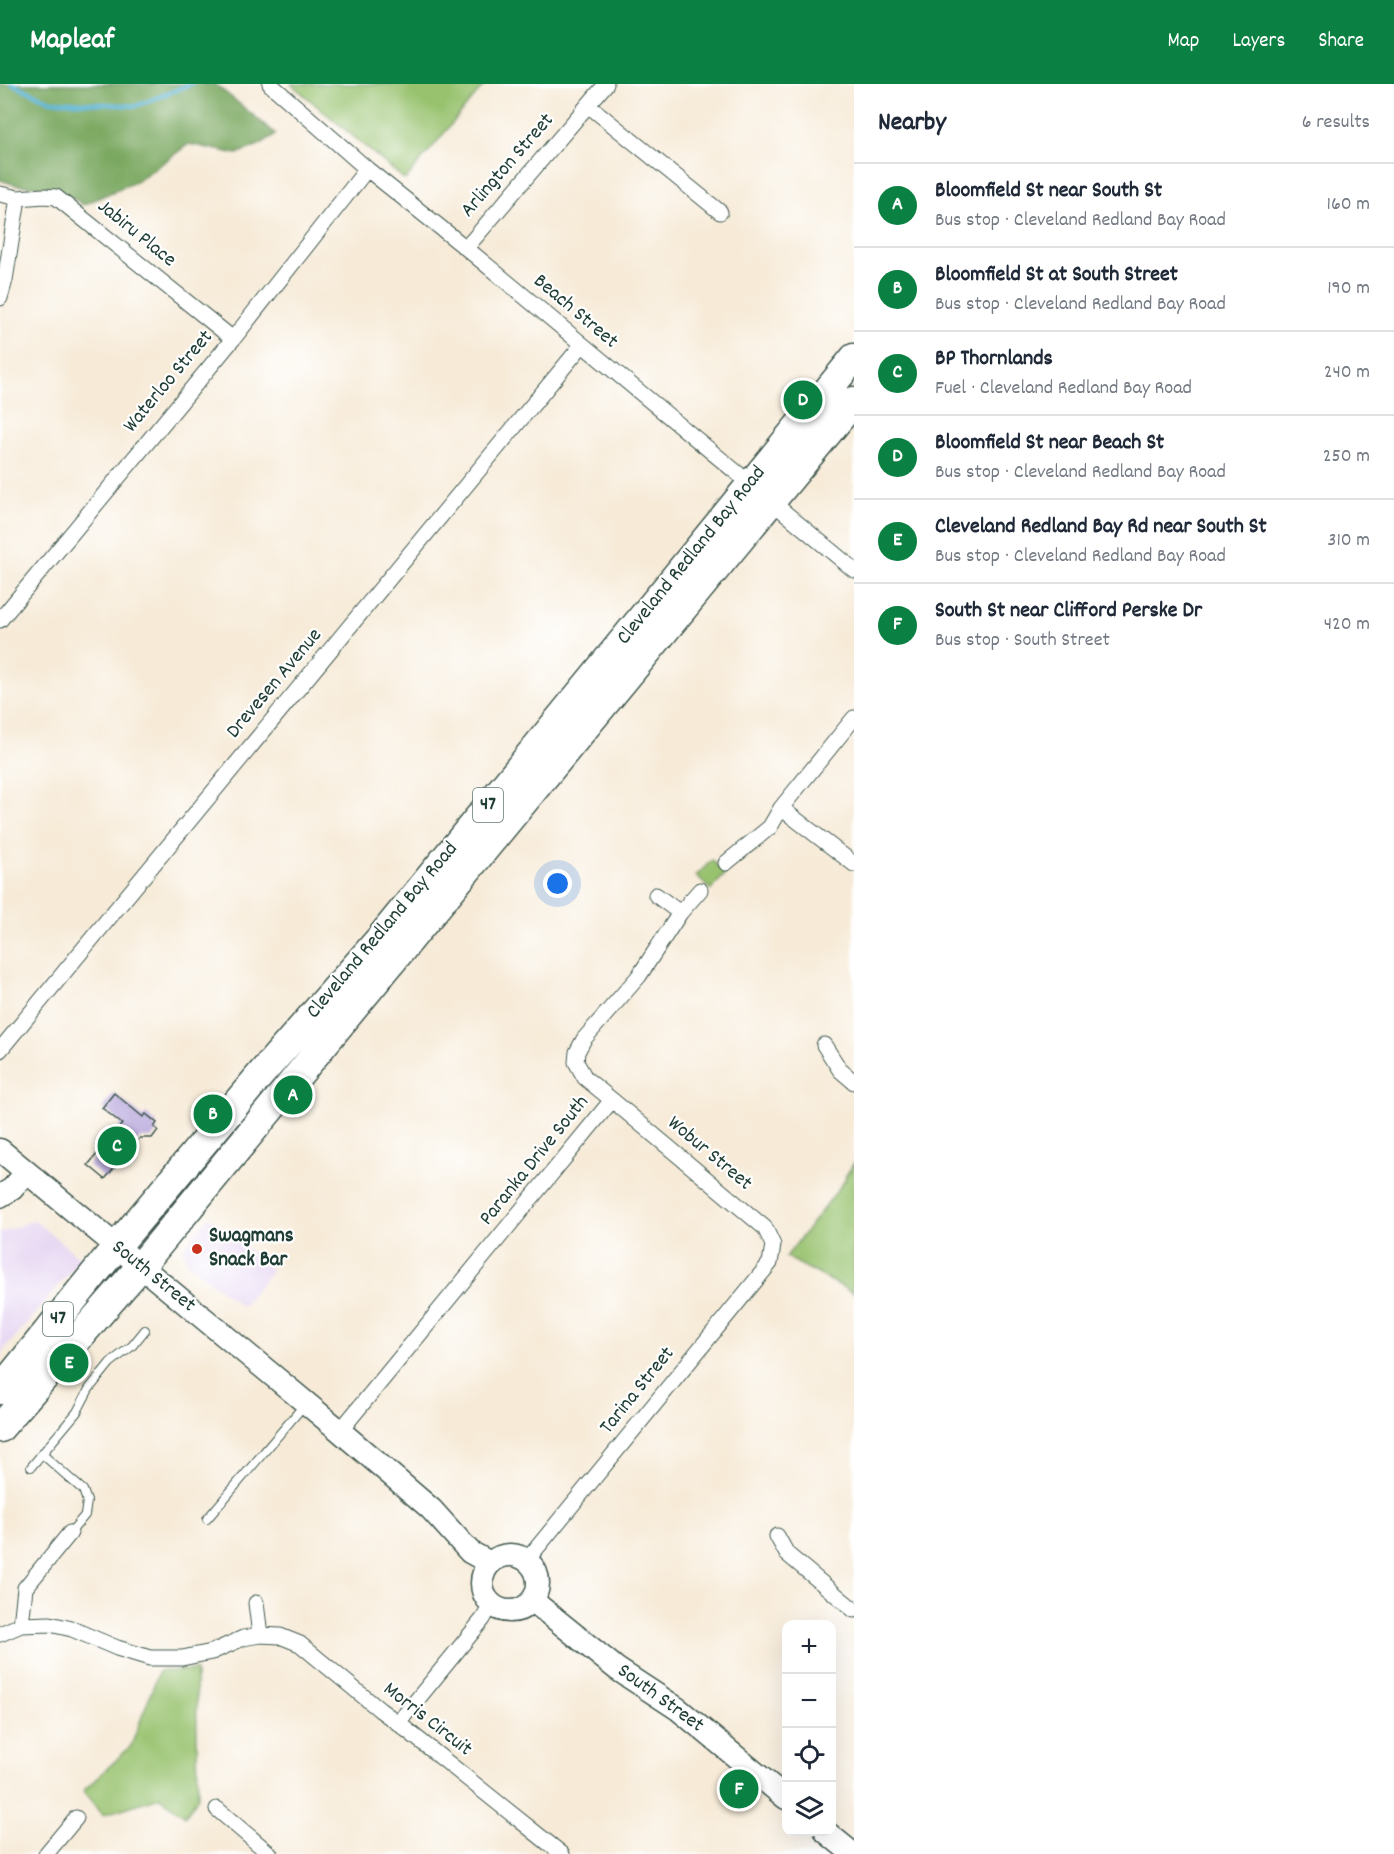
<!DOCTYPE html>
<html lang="en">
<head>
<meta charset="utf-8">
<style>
	:root { --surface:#fff; --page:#f2f2f3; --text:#1f2937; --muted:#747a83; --line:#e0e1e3; --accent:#0b8043 }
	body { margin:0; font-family:Dekko,sans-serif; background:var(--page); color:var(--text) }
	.controls { position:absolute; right:18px; bottom:18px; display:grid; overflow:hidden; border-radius:12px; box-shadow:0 6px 24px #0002 }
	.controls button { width:54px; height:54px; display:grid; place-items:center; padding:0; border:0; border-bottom:2px solid var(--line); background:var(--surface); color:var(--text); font:30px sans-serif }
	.you { position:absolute; left:558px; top:800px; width:21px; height:21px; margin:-15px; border:4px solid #fff; border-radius:50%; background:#1a73e8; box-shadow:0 0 0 9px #1a73e833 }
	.badge { display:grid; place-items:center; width:39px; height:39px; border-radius:50%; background:var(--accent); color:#fff; font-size:20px; font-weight:700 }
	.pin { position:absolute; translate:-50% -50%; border:3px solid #fff; box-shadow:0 2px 6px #0006 }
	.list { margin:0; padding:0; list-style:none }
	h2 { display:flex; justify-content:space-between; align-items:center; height:78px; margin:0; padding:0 24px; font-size:26px }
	h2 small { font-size:20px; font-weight:400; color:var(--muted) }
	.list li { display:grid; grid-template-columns:39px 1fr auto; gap:18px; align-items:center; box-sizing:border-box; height:84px; padding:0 24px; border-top:2px solid var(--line) }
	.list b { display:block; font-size:22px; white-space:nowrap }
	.list p { margin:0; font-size:20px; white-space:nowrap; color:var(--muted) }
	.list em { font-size:20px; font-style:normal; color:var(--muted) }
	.icon { flex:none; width:33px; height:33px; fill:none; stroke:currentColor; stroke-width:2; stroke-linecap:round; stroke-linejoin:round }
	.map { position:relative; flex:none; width:854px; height:1770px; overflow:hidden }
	header { display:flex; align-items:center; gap:36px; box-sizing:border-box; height:84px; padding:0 30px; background:var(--accent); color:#fff }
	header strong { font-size:28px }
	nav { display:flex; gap:33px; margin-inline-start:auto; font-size:21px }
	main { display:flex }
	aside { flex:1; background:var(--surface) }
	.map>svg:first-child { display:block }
	.built { fill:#e4d3f1 }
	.green { fill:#98c26e; stroke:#5c8051; stroke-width:1.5 }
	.forest { fill:#7aa861; stroke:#4c724a; stroke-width:1.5 }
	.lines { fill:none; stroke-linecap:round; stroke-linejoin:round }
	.stream { stroke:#54b1d2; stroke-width:4.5 }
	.building { fill:#b6a5db }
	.lane-casing { stroke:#3f574d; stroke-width:10 }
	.street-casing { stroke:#3f574d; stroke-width:17 }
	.secondary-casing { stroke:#3f574d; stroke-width:25 }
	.highway-casing { stroke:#3f574d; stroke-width:31 }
	.lane { stroke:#fff; stroke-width:8 }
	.street { stroke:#fff; stroke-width:15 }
	.secondary { stroke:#fff; stroke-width:22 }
	.highway { stroke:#fff; stroke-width:28 }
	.poi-dot { fill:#c8321e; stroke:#fff; stroke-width:2 }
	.labels { text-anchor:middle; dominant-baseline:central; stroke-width:4.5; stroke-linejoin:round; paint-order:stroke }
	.shield { fill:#fff; stroke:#627771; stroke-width:1.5 }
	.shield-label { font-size:20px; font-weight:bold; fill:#1f3d34 }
	.street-label { font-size:21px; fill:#1f3d34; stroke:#fff }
	.poi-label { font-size:21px; font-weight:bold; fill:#1f3d34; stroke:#fff; text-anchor:start }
</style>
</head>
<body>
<header>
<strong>Mapleaf</strong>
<nav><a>Map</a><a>Layers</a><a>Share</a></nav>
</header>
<main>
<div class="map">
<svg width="854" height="1770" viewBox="0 0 854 1770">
	<rect width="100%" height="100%" fill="#fff"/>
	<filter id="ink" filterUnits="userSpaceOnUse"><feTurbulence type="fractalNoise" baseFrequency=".0167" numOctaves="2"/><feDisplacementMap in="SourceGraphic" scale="12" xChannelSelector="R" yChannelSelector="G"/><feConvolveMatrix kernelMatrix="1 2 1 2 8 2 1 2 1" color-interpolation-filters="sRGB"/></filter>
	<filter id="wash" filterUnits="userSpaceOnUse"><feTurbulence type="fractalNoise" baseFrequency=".008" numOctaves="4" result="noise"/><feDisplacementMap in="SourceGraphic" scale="24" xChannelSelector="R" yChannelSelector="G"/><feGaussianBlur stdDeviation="1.35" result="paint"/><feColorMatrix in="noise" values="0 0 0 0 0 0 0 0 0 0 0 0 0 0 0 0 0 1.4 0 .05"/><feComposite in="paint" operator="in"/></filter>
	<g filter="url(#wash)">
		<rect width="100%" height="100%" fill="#f7ebd8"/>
		<!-- built -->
		<path class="built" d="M 209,1133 L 272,1186 L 242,1223 L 187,1178 L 183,1164 Z
			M 34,1136 L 81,1175 L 0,1271 L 0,1149 Z"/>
		<!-- green -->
		<path class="green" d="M 291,0 L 485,0 L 405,96 Z
			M 712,776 L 725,790 L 711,806 L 696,792 Z
			M 854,1079 L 854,1209 L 786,1173 L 846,1095 L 845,1093 Z
			M 196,1586 L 198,1713 L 185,1732 L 160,1713 L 103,1731 L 83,1707 L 131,1662 L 159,1587 Z"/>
		<!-- forest -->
		<path class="forest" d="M 0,0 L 215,0 L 276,50 L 261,60 L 237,70 L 189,60 L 137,97 L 83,121 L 71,113 L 48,104 L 16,101 L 0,96 Z"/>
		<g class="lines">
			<!-- stream -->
			<path class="stream" d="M 12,0 L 51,17 L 136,22 L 191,0"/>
		</g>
		<g id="blocks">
			<!-- building -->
			<path class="building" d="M 114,1009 L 143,1033 L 146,1030 L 157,1039 L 154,1043 L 158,1046 L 152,1054 L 140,1054 L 105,1095 L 88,1081 L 122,1040 L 102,1024 Z"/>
		</g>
	</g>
	<g filter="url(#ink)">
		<use href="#blocks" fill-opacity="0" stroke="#3f574d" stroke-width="1.5"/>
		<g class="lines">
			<defs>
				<path id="lane" d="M 42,1370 L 83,1406 L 87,1417 L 85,1431 L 70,1449
					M 31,1383 L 77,1328 L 89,1305 L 110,1279 L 132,1262 L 145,1246
					M 207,1435 L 305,1320"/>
				<path id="street" d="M 270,0 L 367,85 L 466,164 L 854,486
					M 588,21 L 720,128
					M 0,110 L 18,114 L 44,112 L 56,113 L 233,255
					M 466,164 L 606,0
					M 0,214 L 5,196 L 18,114
					M 0,536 L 233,255 L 367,85
					M 781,724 L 854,780
					M 726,779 L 770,743 L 781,724 L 854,634
					M 656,811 L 680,829
					M 824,961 L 840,986 L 854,998
					M 0,966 L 582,261
					M 340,1347 L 612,1016 L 585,994 L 576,978 L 577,968 L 584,955 L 639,892 L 680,829 L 700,806
					M 777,1452 L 787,1470 L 854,1526
					M 527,1476 L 770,1179 L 773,1161 L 765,1144 L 612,1016
					M 256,1519 L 260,1551
					M 21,1541 L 25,1504 L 70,1449
					M 0,1550 L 21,1541 L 50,1540 L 72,1545 L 117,1564 L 150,1574 L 182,1574 L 212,1568 L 243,1554 L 260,1551 L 280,1552 L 300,1560 L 380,1626 L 398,1639 L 562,1770
					M 398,1639 L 483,1535 L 491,1521
					M 217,1725 L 270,1770
					M 46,1770 L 76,1734"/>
				<path id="secondary" d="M 0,1066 L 340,1347 L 431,1425 L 470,1468 L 490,1479
					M 0,1112 L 12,1105 L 26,1089
					M482 1499a28 28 0 1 1 56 0a28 28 0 1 1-56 0Z
					M 533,1517 L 617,1585 L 678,1625 L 786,1714
					M 826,1748 L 853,1770"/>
				<path id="highway" d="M 0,1306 L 116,1163 L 261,990 L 377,858 L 854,274
					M 0,1344 L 140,1183 L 854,317"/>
			</defs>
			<!-- lane casing -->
			<use href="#lane" class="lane-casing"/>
			<!-- street casing -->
			<use href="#street" class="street-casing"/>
			<!-- secondary casing -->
			<use href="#secondary" class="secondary-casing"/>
			<!-- highway casing -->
			<use href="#highway" class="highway-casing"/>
			<!-- lane -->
			<use href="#lane" class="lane"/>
			<!-- street -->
			<use href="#street" class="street"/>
			<!-- secondary -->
			<use href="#secondary" class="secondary"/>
			<!-- highway -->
			<use href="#highway" class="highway"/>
		</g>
	</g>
	<!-- markers -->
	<circle class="poi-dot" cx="197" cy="1165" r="6"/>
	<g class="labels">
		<!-- shield labels -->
		<g class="shield">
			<rect x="473" y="704" width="30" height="34" rx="4.5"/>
			<rect x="43" y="1218" width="30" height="34" rx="4.5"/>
		</g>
		<g class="shield-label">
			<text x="488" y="721">47</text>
			<text x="58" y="1235">47</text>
		</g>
		<!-- street labels -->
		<g class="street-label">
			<text transform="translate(508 82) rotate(-49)">Arlington Street</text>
			<text transform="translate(136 150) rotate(39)">Jabiru Place</text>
			<text transform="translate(575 228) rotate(40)">Beach Street</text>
			<text transform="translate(169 298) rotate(-50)">Waterloo Street</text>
			<text transform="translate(692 472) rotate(-51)">Cleveland Redland Bay Road</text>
			<text transform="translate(275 600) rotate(-50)">Drevesen Avenue</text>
			<text transform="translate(383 847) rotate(-50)">Cleveland Redland Bay Road</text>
			<text transform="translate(709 1070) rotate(40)">Wobur Street</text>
			<text transform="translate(535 1077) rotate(-51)">Paranka Drive South</text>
			<text transform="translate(153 1193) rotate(39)">South Street</text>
			<text transform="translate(638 1307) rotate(-51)">Tarina Street</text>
			<text transform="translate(660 1615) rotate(36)">South Street</text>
			<text transform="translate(427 1636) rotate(38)">Morris Circuit</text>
		</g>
		<!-- poi labels -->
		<g class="poi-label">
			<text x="209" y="1153">Swagmans<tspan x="209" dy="24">Snack Bar</tspan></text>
		</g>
	</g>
</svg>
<div class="controls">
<button>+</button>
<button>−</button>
<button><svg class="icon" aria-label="locate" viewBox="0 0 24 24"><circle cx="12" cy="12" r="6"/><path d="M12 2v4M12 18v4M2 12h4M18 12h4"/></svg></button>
<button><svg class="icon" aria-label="layers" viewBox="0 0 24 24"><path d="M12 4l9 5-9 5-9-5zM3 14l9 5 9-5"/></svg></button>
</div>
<div class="you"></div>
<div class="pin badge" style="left:293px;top:1011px">A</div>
<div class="pin badge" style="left:213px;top:1030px">B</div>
<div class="pin badge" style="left:117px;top:1062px">C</div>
<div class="pin badge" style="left:803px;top:316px">D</div>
<div class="pin badge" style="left:69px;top:1279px">E</div>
<div class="pin badge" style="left:739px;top:1705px">F</div>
</div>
<aside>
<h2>Nearby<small>6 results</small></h2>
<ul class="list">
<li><span class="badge">A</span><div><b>Bloomfield St near South St</b><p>Bus stop · Cleveland Redland Bay Road</p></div><em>160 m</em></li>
<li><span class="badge">B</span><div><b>Bloomfield St at South Street</b><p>Bus stop · Cleveland Redland Bay Road</p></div><em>190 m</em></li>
<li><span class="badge">C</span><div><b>BP Thornlands</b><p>Fuel · Cleveland Redland Bay Road</p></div><em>240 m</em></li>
<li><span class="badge">D</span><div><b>Bloomfield St near Beach St</b><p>Bus stop · Cleveland Redland Bay Road</p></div><em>250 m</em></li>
<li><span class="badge">E</span><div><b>Cleveland Redland Bay Rd near South St</b><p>Bus stop · Cleveland Redland Bay Road</p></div><em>310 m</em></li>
<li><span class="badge">F</span><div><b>South St near Clifford Perske Dr</b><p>Bus stop · South Street</p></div><em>420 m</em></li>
</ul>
</aside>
</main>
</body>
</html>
